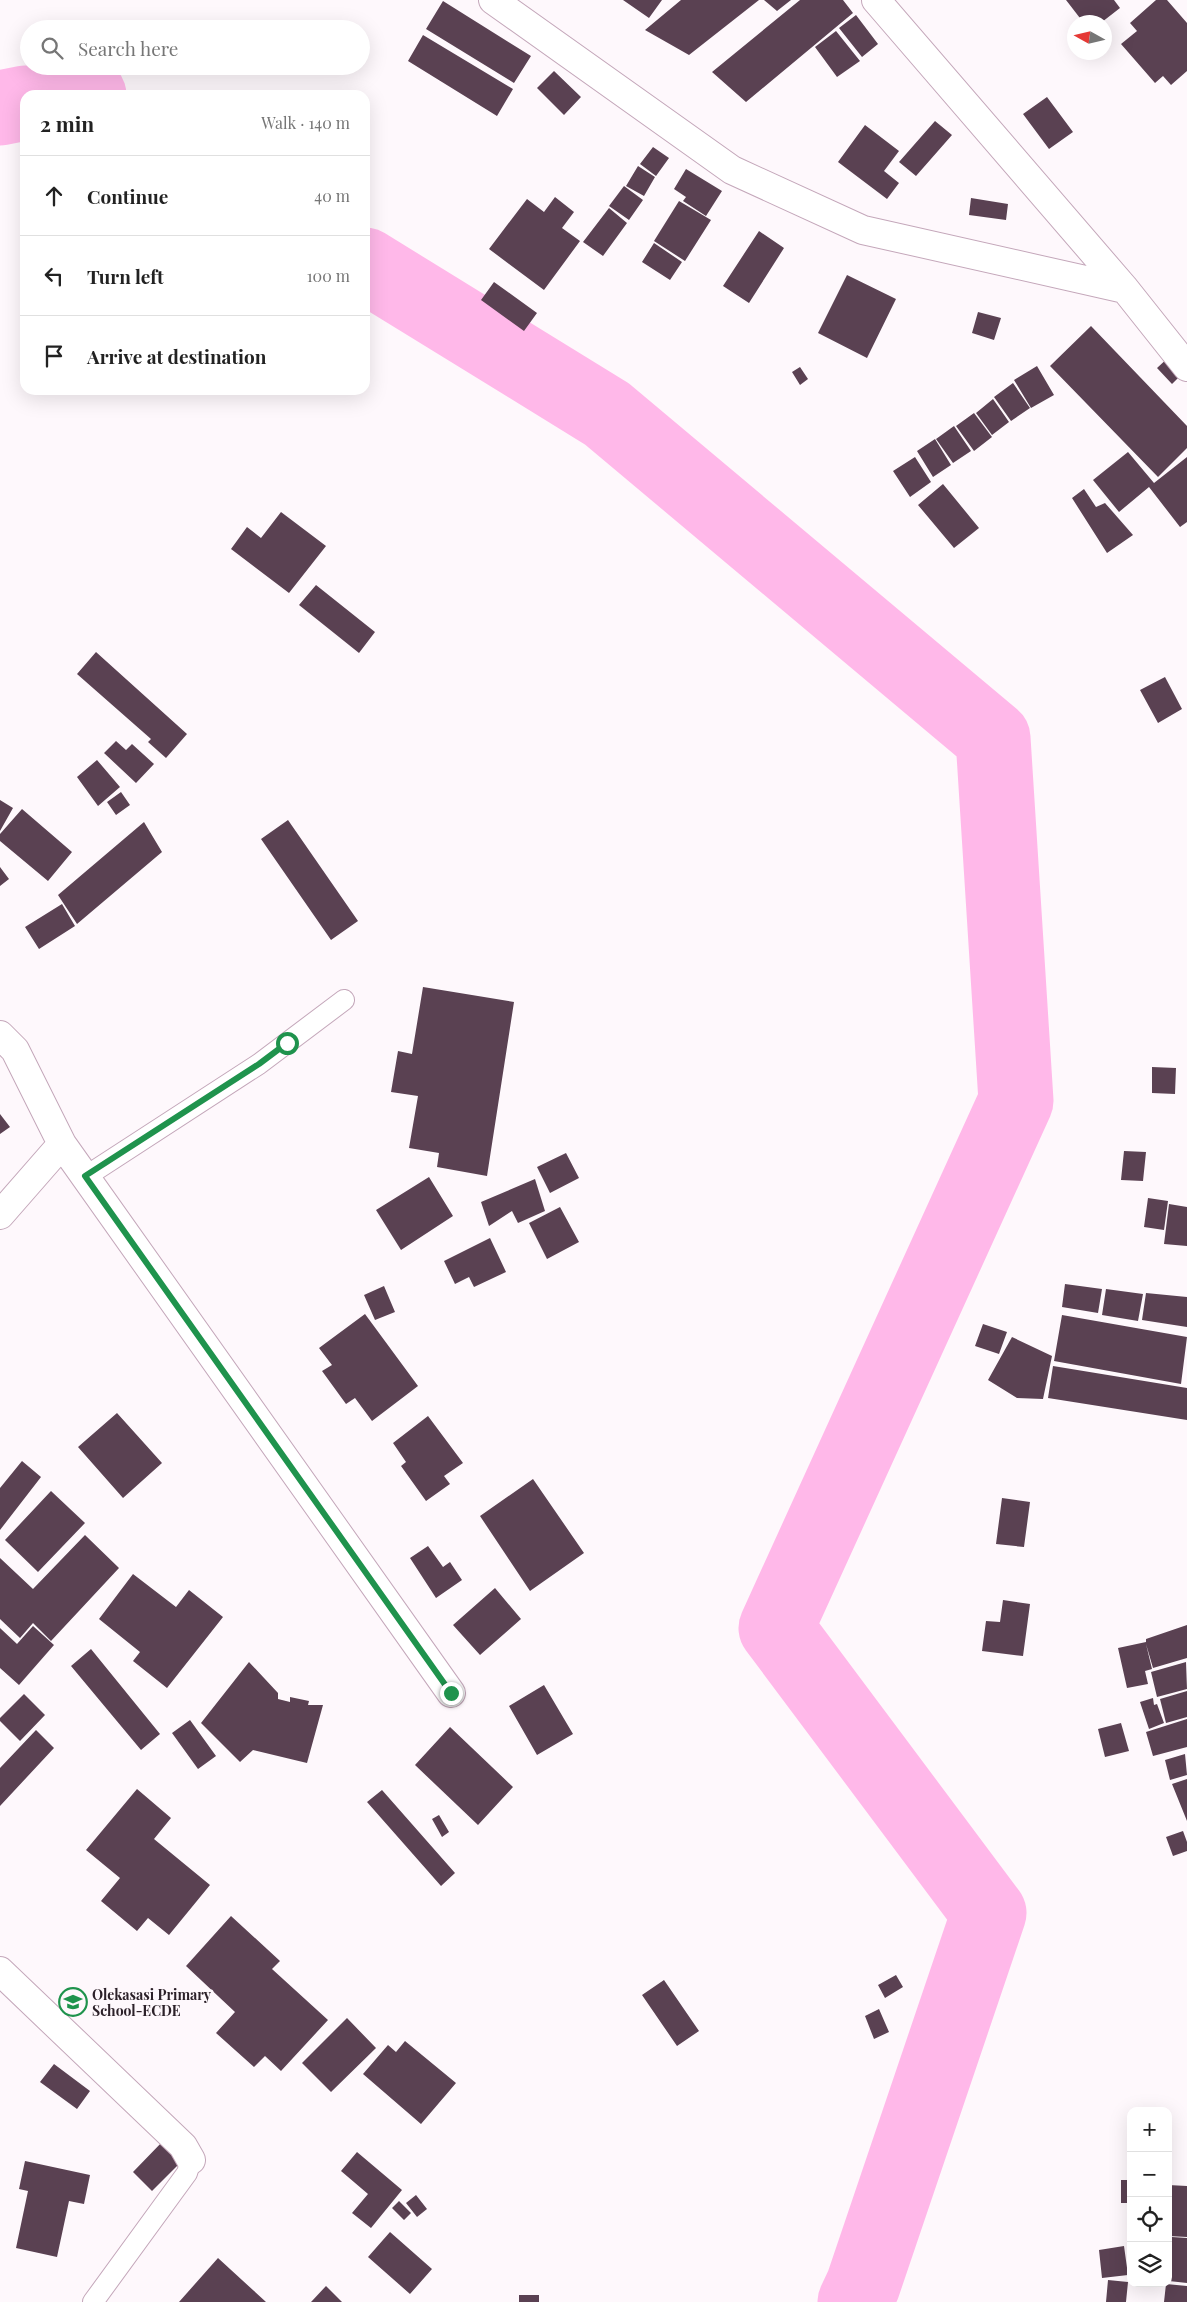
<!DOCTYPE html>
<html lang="en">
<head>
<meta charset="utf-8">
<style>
	:root { --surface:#fff; --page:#f2f2f2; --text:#222; --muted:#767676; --line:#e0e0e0 }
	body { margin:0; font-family:"Playfair Display",serif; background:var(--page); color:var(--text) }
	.controls { position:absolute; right:15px; bottom:15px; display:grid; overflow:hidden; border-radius:10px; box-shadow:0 5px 20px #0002 }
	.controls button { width:45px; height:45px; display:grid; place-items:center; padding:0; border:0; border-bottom:1px solid var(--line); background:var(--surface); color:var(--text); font:25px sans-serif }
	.compass { position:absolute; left:1067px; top:15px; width:45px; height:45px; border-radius:50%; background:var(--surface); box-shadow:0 5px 20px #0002; rotate:278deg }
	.stop { position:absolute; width:15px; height:15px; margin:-11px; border:4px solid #1f934d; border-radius:50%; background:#fff }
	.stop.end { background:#1f934d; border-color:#fff; box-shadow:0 1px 5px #0008 }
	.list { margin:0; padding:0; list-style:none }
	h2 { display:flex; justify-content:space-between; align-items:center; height:65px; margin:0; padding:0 20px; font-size:21px }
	h2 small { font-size:16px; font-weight:400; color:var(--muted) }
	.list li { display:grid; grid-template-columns:32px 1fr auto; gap:15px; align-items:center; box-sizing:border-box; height:80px; padding:0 20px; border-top:1px solid var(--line) }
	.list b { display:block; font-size:19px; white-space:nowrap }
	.list em { font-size:16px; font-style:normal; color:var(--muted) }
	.icon { flex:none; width:28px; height:28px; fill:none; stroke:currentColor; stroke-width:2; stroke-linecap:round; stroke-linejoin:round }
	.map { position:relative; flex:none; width:1187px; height:2302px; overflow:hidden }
	.search { position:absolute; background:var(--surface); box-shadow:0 5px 20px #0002; left:20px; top:20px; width:350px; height:55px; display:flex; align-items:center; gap:12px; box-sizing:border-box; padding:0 18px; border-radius:28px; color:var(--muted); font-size:19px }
	.panel { position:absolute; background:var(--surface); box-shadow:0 5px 20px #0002; left:20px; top:90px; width:350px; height:305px; border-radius:15px }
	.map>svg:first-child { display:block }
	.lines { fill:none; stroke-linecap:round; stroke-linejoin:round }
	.river { stroke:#ffb8e9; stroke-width:75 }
	.building { fill:#5a4152 }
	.lane-casing { stroke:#c4a7ba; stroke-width:22 }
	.street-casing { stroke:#c4a7ba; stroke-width:30 }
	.lane { stroke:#fff; stroke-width:20 }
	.street { stroke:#fff; stroke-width:28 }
	.route { stroke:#1f934d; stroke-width:6 }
	.labels { text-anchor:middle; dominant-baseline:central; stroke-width:5; stroke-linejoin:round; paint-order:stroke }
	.poi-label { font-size:14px; font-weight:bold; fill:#2c2129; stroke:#fef8fc; text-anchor:start }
</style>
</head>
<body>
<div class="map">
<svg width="1187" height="2302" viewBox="0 0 1187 2302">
	<rect width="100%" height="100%" fill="#fef8fc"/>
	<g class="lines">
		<!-- river -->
		<path class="river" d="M 68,95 L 83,92 L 89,95
			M 0,108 L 25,103
			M 365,265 L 607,414 L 993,738 L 1016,1101 L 776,1628 L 989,1913 L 863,2285 L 855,2302"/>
	</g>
	<!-- building -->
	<path class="building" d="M 623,0 L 662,0 L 649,18 Z
		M 681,0 L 759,0 L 689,55 L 645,30 Z
		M 764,0 L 791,0 L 777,11 Z
		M 800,0 L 843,0 L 853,13 L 746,102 L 712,72 Z
		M 1066,0 L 1114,0 L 1120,8 L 1102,22 L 1083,22 Z
		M 1156,0 L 1167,0 L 1187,23 L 1187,71 L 1171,85 L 1163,76 L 1155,83 L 1121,44 L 1137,31 L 1130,23 Z
		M 443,1 L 531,56 L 514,83 L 426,29 Z
		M 856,15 L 878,44 L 862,57 L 839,28 Z
		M 836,31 L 860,61 L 837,77 L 815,47 Z
		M 423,35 L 513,89 L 497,116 L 408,61 Z
		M 554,71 L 581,97 L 564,115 L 537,88 Z
		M 1047,97 L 1073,132 L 1049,149 L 1023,114 Z
		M 935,121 L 952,135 L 916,176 L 899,162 Z
		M 865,125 L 899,151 L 884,171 L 899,183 L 887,199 L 838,162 Z
		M 653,147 L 669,158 L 656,176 L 640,164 Z
		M 638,166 L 655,177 L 644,196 L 626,186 Z
		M 686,169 L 722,191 L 706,216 L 683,201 L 686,197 L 674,189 Z
		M 624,186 L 643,200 L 629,220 L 609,206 Z
		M 555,197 L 574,212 L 562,228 L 580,241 L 544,290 L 489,249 L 527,199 L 544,212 Z
		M 971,198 L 1008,204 L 1006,220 L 969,215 Z
		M 679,201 L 711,220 L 685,261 L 654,241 Z
		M 609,208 L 627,223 L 603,256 L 583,242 Z
		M 759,231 L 784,248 L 749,303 L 723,286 Z
		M 654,243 L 682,262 L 670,280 L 642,262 Z
		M 847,275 L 896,299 L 867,358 L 818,333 Z
		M 494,282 L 537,313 L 524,331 L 481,300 Z
		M 978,312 L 1001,318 L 994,340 L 972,333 Z
		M 1091,326 L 1187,426 L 1187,448 L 1158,477 L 1050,366 Z
		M 1170,356 L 1184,372 L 1172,384 L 1157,368 Z
		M 1037,366 L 1054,395 L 1031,408 L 1014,380 Z
		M 800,367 L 808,379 L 800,385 L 792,372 Z
		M 1013,383 L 1030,408 L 1011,421 L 994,397 Z
		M 993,399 L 1009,422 L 992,435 L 976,413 Z
		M 974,413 L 992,437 L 974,451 L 956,426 Z
		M 954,426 L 971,451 L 953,463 L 936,439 Z
		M 935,439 L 951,465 L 933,477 L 917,451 Z
		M 1128,452 L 1154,483 L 1187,457 L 1187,522 L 1180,527 L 1149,487 L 1119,512 L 1093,480 Z
		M 915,457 L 931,482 L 910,497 L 893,471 Z
		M 943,484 L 979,528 L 954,548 L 918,505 Z
		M 1084,489 L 1096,507 L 1105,503 L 1133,535 L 1107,553 L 1072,498 Z
		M 281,512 L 326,546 L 289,593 L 231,549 L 247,527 L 261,538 Z
		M 316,585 L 375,632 L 359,653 L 299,605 Z
		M 96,652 L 187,734 L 166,758 L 148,742 L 151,739 L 77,674 Z
		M 1165,677 L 1182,709 L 1158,723 L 1140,690 Z
		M 116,741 L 126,750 L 132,744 L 154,764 L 136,783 L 104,753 Z
		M 97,760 L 120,787 L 98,806 L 77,777 Z
		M 121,792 L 130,805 L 116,815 L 107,802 Z
		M 0,800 L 13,808 L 0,831 Z
		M 22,809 L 72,852 L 48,881 L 0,841 L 0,834 Z
		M 288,820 L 358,921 L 331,940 L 261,839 Z
		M 144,822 L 162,852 L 77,924 L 58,895 Z
		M 0,867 L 9,879 L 0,886 Z
		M 62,904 L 75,926 L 39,949 L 25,927 Z
		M 423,987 L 514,1002 L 487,1176 L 437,1167 L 439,1153 L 409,1148 L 418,1096 L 391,1092 L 398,1051 L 412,1054 Z
		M 1152,1067 L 1176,1068 L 1175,1094 L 1152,1093 Z
		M 0,1114 L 10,1127 L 0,1134 Z
		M 1124,1151 L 1146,1152 L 1143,1181 L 1121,1180 Z
		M 566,1153 L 579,1178 L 550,1193 L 537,1167 Z
		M 429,1177 L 453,1216 L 401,1250 L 376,1210 Z
		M 535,1179 L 545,1211 L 518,1223 L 512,1211 L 489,1226 L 481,1202 Z
		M 1148,1198 L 1168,1201 L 1164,1230 L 1144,1227 Z
		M 1169,1204 L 1187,1207 L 1187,1246 L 1164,1244 Z
		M 560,1207 L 579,1242 L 547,1259 L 529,1223 Z
		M 490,1238 L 506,1272 L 474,1287 L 469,1277 L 455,1284 L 444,1261 Z
		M 1065,1284 L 1102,1289 L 1098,1313 L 1062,1307 Z
		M 384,1286 L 395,1312 L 375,1320 L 364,1295 Z
		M 1106,1289 L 1143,1294 L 1138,1321 L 1102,1315 Z
		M 1146,1293 L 1187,1297 L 1187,1327 L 1142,1320 Z
		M 365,1314 L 418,1386 L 372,1421 L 355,1398 L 346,1404 L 322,1371 L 332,1365 L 319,1348 Z
		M 1062,1315 L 1187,1337 L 1181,1384 L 1054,1361 Z
		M 983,1324 L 1007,1332 L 999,1354 L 975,1346 Z
		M 1012,1337 L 1052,1356 L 1043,1399 L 1017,1398 L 988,1380 Z
		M 1053,1366 L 1187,1388 L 1187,1420 L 1048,1398 Z
		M 117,1413 L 162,1463 L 123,1498 L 78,1447 Z
		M 428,1416 L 463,1463 L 444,1476 L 450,1484 L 426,1501 L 401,1466 L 406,1462 L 393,1443 Z
		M 22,1461 L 41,1477 L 0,1530 L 0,1488 Z
		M 533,1479 L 584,1553 L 530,1591 L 480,1516 Z
		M 51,1491 L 85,1523 L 38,1572 L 5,1540 Z
		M 1002,1498 L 1030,1502 L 1024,1547 L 996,1544 Z
		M 85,1535 L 119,1568 L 51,1641 L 33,1623 L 20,1638 L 0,1619 L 0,1558 L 33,1589 Z
		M 428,1546 L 443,1567 L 450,1562 L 462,1580 L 436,1598 L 410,1558 Z
		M 133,1574 L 176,1607 L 189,1590 L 223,1617 L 167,1688 L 133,1661 L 140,1652 L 99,1619 Z
		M 495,1588 L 521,1619 L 480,1655 L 453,1625 Z
		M 1003,1600 L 1030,1604 L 1023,1656 L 982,1651 L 986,1621 L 1000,1622 Z
		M 1187,1625 L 1187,1658 L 1153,1668 L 1146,1644 L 1152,1669 L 1145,1671 L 1148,1684 L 1127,1688 L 1118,1648 L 1146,1642 L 1146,1639 Z
		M 33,1626 L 54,1645 L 19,1685 L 0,1668 L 0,1628 L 17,1644 Z
		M 91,1649 L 160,1734 L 141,1750 L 71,1666 Z
		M 249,1662 L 278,1693 L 278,1699 L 290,1702 L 290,1697 L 309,1701 L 308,1705 L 323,1705 L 307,1763 L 253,1750 L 240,1762 L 201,1723 Z
		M 1186,1662 L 1187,1689 L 1157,1697 L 1151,1672 Z
		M 544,1685 L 573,1734 L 537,1755 L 509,1706 Z
		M 1187,1691 L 1187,1717 L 1166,1723 L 1160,1699 Z
		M 24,1694 L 45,1715 L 20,1741 L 0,1721 L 0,1718 Z
		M 1153,1698 L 1154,1705 L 1157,1704 L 1164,1723 L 1149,1729 L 1140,1702 Z
		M 1187,1719 L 1187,1747 L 1153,1756 L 1146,1732 Z
		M 190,1720 L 216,1756 L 198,1769 L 172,1733 Z
		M 1121,1723 L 1129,1751 L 1105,1757 L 1098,1729 Z
		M 450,1727 L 513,1787 L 478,1825 L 415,1765 Z
		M 36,1730 L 54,1748 L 0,1806 L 0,1768 Z
		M 1185,1754 L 1187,1775 L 1170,1780 L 1165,1760 Z
		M 1187,1779 L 1187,1821 L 1172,1784 Z
		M 137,1789 L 171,1818 L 154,1839 L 210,1885 L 169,1935 L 148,1918 L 137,1931 L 101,1901 L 120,1878 L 86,1850 Z
		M 382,1790 L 455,1873 L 441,1886 L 367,1802 Z
		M 439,1815 L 449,1832 L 442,1837 L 432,1819 Z
		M 1183,1831 L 1187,1842 L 1187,1851 L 1173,1856 L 1166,1837 Z
		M 231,1916 L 280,1961 L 272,1969 L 328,2020 L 281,2071 L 265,2056 L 254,2067 L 216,2033 L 235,2012 L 186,1966 Z
		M 896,1975 L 903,1987 L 885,1998 L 878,1985 Z
		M 664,1980 L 699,2031 L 677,2046 L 642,1995 Z
		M 879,2009 L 889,2032 L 874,2039 L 865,2016 Z
		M 347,2018 L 376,2048 L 331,2092 L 302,2063 Z
		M 405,2041 L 456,2083 L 421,2124 L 363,2074 L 388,2045 L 396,2052 Z
		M 54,2064 L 90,2091 L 77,2109 L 40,2082 Z
		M 163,2141 L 182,2161 L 152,2191 L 133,2172 Z
		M 357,2152 L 402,2190 L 371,2228 L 352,2213 L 368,2194 L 341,2171 Z
		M 25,2161 L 90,2175 L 84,2204 L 69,2201 L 57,2257 L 16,2248 L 28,2191 L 19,2189 Z
		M 1121,2180 L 1131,2180 L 1131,2203 L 1121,2203 Z
		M 1168,2185 L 1187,2186 L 1187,2237 L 1168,2236 Z
		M 416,2195 L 427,2209 L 417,2217 L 406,2203 Z
		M 399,2201 L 411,2213 L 404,2220 L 392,2208 Z
		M 390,2232 L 432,2269 L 410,2294 L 368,2257 Z
		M 1172,2237 L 1187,2238 L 1187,2283 L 1169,2281 Z
		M 1124,2246 L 1128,2275 L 1102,2278 L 1099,2250 Z
		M 218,2258 L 266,2302 L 179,2302 Z
		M 1108,2280 L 1128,2282 L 1126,2302 L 1106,2302 Z
		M 1166,2284 L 1187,2286 L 1187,2302 L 1164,2302 Z
		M 326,2286 L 342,2302 L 311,2302 Z
		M 519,2295 L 539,2295 L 539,2302 L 519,2302 Z"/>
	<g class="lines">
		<defs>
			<path id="lane" d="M 85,1177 L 259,1064 L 344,1000
				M 93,2302 L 187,2173 L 191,2160"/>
			<path id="street" d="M 493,0 L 732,170 L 863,230 L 1125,289
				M 876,0 L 1125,289 L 1187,367
				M 0,1035 L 15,1050 L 62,1144 L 451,1693
				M 0,1215 L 62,1144
				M 0,1971 L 183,2146 L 191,2160"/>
		</defs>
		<!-- lane casing -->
		<use href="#lane" class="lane-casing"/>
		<!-- street casing -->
		<use href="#street" class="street-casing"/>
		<!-- lane -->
		<use href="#lane" class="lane"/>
		<!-- street -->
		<use href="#street" class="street"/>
	</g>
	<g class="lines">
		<!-- route -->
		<path class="route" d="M 287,1043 L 259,1064 L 85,1176 L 451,1693"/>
	</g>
	<!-- icons -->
	<defs>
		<symbol id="school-ring" viewBox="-11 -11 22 22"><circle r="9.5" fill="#fef8fc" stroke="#1f934d" stroke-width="1.5"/><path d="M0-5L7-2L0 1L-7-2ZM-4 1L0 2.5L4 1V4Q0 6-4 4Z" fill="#1f934d"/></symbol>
	</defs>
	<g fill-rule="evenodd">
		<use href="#school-ring" x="57" y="1986" width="32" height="32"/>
	</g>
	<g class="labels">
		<!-- poi labels -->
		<g class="poi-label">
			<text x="92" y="1994">Olekasasi Primary<tspan x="92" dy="16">School-ECDE</tspan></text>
		</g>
	</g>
</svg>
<div class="controls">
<button>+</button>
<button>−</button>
<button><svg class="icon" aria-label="locate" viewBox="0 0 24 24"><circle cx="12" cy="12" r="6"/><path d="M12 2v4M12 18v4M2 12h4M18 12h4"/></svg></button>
<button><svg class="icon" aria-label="layers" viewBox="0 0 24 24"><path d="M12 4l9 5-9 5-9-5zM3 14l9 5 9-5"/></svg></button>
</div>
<svg class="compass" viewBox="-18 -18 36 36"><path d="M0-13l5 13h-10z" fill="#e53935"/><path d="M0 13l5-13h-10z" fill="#767676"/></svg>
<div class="stop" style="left:287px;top:1043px"></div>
<div class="stop end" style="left:451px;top:1693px"></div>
<div class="search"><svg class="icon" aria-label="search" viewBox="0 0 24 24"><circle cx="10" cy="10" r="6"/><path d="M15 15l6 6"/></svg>Search here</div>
<section class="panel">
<h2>2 min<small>Walk · 140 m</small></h2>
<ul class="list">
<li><svg class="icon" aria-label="ahead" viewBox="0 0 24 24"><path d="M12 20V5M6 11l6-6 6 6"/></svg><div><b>Continue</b></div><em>40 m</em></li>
<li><svg class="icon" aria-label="left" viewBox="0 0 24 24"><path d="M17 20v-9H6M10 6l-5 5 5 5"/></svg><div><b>Turn left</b></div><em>100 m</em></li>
<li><svg class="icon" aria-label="arrive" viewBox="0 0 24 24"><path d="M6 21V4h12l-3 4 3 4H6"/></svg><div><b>Arrive at destination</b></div></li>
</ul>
</section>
</div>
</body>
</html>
